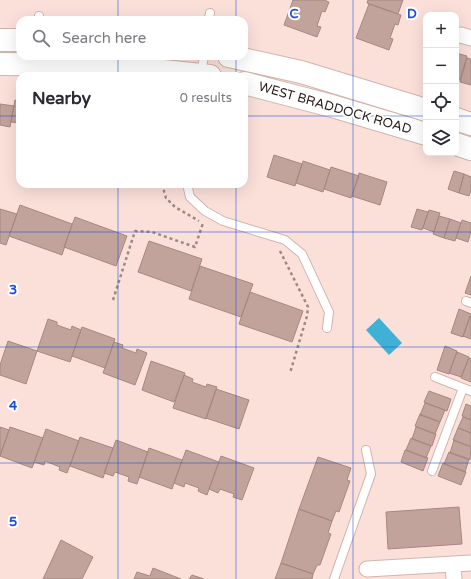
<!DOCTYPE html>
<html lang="en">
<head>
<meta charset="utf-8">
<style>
	:root { --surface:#fff; --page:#f7f7f7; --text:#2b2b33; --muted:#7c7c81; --line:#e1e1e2 }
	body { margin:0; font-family:"Varela Round",sans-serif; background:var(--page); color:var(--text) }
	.controls { position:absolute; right:12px; top:12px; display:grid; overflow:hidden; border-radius:8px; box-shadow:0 4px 16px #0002 }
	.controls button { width:36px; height:36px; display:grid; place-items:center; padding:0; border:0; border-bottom:1px solid var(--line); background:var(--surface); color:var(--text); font:20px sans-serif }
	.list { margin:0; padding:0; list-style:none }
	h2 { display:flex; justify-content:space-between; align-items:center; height:52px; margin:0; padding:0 16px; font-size:17px }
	h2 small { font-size:13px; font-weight:400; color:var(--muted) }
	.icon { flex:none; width:22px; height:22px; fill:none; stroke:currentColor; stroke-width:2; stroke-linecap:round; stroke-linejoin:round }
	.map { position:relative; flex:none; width:471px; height:579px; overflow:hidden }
	.search { position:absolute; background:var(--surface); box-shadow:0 4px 16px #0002; left:16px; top:16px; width:232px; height:44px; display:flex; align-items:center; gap:10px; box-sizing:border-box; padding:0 14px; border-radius:12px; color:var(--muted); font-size:15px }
	.panel { position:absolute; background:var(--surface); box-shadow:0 4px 16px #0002; left:16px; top:72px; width:232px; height:116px; border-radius:12px }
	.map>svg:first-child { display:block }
	.water { fill:#3eb1d4 }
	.building { fill:#c2a39b; stroke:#a68881 }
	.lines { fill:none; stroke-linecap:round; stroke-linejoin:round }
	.service-casing { stroke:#d3b4ac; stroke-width:10 }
	.minor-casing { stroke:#d3b4ac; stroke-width:17 }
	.secondary-casing { stroke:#d3b4ac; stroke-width:24 }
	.path { stroke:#9d8984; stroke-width:2.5; stroke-dasharray:3 3; stroke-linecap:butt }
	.service { stroke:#fff; stroke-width:8 }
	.minor { stroke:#fff; stroke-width:15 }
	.secondary { stroke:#fff; stroke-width:22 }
	.grid { fill:none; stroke:#1d4ed8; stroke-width:1; stroke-opacity:0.55 }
	.labels { text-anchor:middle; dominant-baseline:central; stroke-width:4; stroke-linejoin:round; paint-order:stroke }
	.street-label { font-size:13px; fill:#251a17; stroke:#fff }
	.grid-label { font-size:13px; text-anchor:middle; font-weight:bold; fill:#1d4ed8; stroke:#fff; stroke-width:4; stroke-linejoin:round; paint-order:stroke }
</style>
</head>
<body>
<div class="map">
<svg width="471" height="579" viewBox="0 0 471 579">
	<rect width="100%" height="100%" fill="#fbe0da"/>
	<!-- water -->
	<path class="water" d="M 379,318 L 402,343 L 389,355 L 366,330 Z"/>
	<!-- building -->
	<path class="building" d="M 293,0 L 324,0 L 329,2 L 325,12 L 322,11 L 317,26 L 321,27 L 317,37 L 284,25 Z
		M 368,0 L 403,0 L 398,14 L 367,3 Z
		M 369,4 L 401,15 L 398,25 L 395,24 L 390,38 L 393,39 L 389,50 L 356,38 Z
		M 456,53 L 467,56 L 460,80 L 456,79 Z
		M 467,58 L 471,59 L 471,85 L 460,82 Z
		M 15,100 L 20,101 L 20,123 L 11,122 Z
		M 0,104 L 14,106 L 10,127 L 0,125 Z
		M 274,155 L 302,164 L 295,186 L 267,177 Z
		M 303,161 L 330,170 L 323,192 L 296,183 Z
		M 331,167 L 359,176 L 351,198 L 324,189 Z
		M 454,171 L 464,174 L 459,193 L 448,189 Z
		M 359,173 L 387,182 L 380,205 L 352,196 Z
		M 464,174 L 471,177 L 471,190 L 469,196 L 459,193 Z
		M 20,205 L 72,224 L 62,255 L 9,236 Z
		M 0,209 L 17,214 L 6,245 L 0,243 Z
		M 417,209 L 428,212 L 422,230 L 411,227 Z
		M 429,210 L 440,213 L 434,232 L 423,228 Z
		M 439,216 L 450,219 L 444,238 L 433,234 Z
		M 75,217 L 127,236 L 116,266 L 64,247 Z
		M 450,219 L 461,223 L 455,241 L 444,238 Z
		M 462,220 L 471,223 L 471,231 L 468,242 L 456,238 Z
		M 149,241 L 202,259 L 191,291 L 138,272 Z
		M 200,266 L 253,284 L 241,317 L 189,299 Z
		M 471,276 L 471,295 L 465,293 Z
		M 250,292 L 303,311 L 292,342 L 239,324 Z
		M 459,309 L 471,314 L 463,337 L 451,333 Z
		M 470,316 L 471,316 L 471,339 L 463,336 Z
		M 48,319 L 57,322 L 57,325 L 71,330 L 72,326 L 81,330 L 70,362 L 37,351 Z
		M 82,327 L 115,339 L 105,368 L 72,356 Z
		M 8,341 L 37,351 L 26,384 L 0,375 L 0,365 Z
		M 114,342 L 123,345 L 122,348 L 136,353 L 137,349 L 147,353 L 135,385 L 103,373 Z
		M 445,346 L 457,351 L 449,374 L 437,370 Z
		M 457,352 L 469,357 L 461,377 L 449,373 Z
		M 469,358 L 471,359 L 471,382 L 461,378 Z
		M 151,361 L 185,373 L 174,402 L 142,390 Z
		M 184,375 L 193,379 L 192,382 L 206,387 L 207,384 L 217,387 L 206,419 L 173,408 Z
		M 216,389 L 249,400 L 239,429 L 206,418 Z
		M 429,391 L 451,399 L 447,411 L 424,402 Z
		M 425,403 L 445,410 L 440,422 L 420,415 Z
		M 466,404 L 471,406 L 471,420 L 462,416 Z
		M 420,414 L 440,422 L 435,434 L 415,426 Z
		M 463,417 L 471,420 L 471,433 L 458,428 Z
		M 0,427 L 9,430 L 0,456 Z
		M 10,427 L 43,438 L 32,468 L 0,456 Z
		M 416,427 L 436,434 L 432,446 L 412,439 Z
		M 458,428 L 471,433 L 471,447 L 453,440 Z
		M 46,429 L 79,441 L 67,473 L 59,470 L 60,467 L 45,461 L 44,465 L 34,462 Z
		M 80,437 L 113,448 L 103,478 L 70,466 Z
		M 411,438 L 431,446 L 426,458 L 406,450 Z
		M 116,440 L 148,452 L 137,484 L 128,481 L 129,477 L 115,472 L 113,476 L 104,473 Z
		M 454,440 L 471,447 L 470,460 L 450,453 Z
		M 149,448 L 182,460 L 172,489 L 139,477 Z
		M 186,450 L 219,462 L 207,495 L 198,491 L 199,488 L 185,483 L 184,487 L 174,483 Z
		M 405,450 L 428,458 L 423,471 L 401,462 Z
		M 449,452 L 469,459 L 465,472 L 444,464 Z
		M 221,456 L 254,468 L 242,500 L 233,497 L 234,494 L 220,489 L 218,493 L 209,489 Z
		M 318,457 L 351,468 L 347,480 L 350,481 L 339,512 L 336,511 L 332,521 L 299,509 Z
		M 443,463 L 466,472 L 461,485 L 438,476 Z
		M 459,507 L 462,544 L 388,549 L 386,512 Z
		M 299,509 L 332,521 L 328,533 L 331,534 L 320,565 L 317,565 L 313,574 L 281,563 Z
		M 61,540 L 93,557 L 82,579 L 43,579 Z
		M 281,563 L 313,574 L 312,579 L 275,579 Z
		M 153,568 L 181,579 L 134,579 L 137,572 L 150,576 Z
		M 192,575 L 204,579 L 189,579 Z"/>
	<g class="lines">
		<defs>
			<path id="service" d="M 39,16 L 39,20
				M 209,18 L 210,13
				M 201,73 L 204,56
				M 187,184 L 190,197 L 205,211 L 223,221 L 285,240 L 302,254 L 329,312 L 327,328
				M 466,301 L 471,303
				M 435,377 L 471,391
				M 432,471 L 463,388
				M 334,579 L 371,474 L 366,450"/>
			<path id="minor" d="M 461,35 L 471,38
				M 453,564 L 454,579
				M 367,569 L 471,563"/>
			<path id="secondary" d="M 0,40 L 20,40
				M 229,56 L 301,72 L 426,110
				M 0,64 L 107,65 L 210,76
				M 244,83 L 332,106 L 426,134
				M 456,119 L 471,124
				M 456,144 L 471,149"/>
		</defs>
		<!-- service casing -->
		<use href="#service" class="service-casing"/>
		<!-- minor casing -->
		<use href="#minor" class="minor-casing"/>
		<!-- secondary casing -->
		<use href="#secondary" class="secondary-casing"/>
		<!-- path -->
		<path class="path" d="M 162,184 L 166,198 L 175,207 L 199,221
			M 280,251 L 308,307 L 307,316 L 290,373
			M 113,300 L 135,231 L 152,232 L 195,247 L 203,223"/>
		<!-- service -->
		<use href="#service" class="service"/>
		<!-- minor -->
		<use href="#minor" class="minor"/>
		<!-- secondary -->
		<use href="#secondary" class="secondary"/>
	</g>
	<!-- grid -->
	<path class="grid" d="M 118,0 L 118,20M 236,0 L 236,20M 353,0 L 353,579M 118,56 L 118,76M 236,56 L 236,76M 0,116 L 20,116M 244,116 L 426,116M 456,116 L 471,116M 118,184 L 118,579M 236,184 L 236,579M 0,232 L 471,232M 0,347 L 471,347M 0,463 L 471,463"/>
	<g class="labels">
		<!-- street labels -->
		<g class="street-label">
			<text transform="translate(335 108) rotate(16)">WEST BRADDOCK ROAD</text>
		</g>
	</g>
	<g class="grid-label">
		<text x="294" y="18">C</text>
		<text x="412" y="18">D</text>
		<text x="13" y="294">3</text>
		<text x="13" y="410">4</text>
		<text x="13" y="526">5</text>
	</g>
</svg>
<div class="controls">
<button>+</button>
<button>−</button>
<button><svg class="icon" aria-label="locate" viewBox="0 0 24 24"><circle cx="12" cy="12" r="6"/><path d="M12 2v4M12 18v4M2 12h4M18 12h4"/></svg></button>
<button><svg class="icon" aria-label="layers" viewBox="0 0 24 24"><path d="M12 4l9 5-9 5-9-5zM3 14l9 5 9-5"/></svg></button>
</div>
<div class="search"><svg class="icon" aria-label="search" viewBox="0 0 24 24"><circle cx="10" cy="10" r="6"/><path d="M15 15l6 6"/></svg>Search here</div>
<section class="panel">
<h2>Nearby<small>0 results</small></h2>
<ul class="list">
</ul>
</section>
</div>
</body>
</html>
